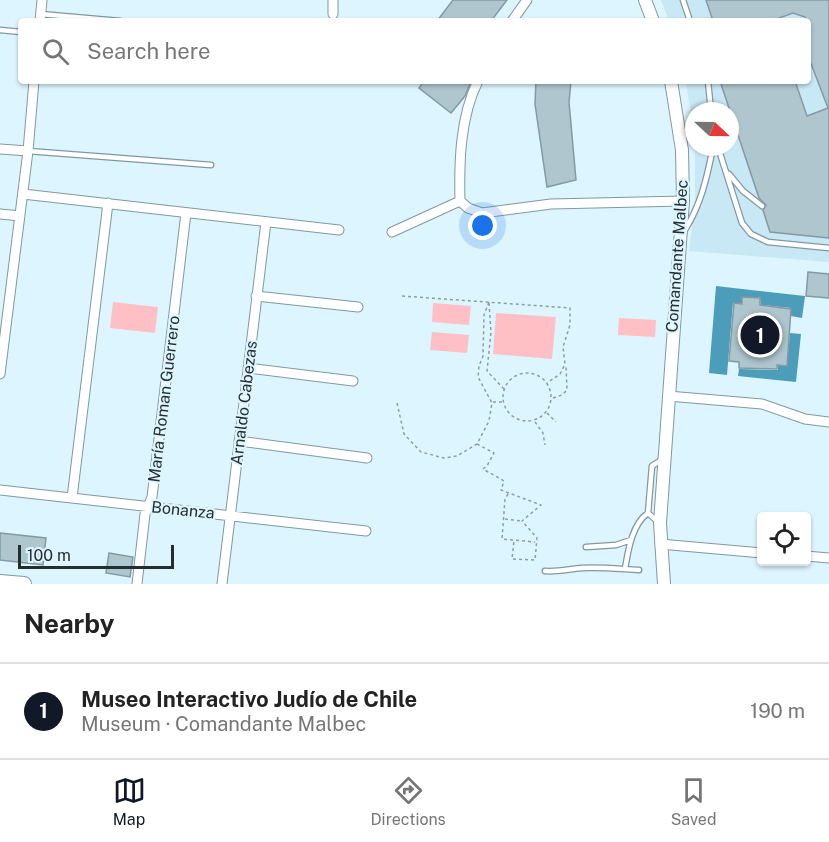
<!DOCTYPE html>
<html lang="en">
<head>
<meta charset="utf-8">
<style>
	:root { --surface:#fff; --page:#f2f2f2; --text:#222; --muted:#767676; --line:#e0e0e0; --accent:#111827 }
	body { margin:0; font-family:"Public Sans",sans-serif; background:var(--page); color:var(--text) }
	.controls { position:absolute; right:18px; bottom:18px; display:grid; overflow:hidden; border-radius:6px; box-shadow:0 2px 4px #0004 }
	.controls button { width:54px; height:54px; display:grid; place-items:center; padding:0; border:0; border-bottom:2px solid var(--line); background:var(--surface); color:var(--text); font:30px sans-serif }
	.compass { position:absolute; left:685px; top:102px; width:54px; height:54px; border-radius:50%; background:var(--surface); box-shadow:0 2px 4px #0004; rotate:112deg }
	.scale { position:absolute; left:18px; bottom:15px; width:156px; box-sizing:border-box; padding-left:6px; border:3px solid #242d30; border-top:0; font-size:16px; line-height:21px; white-space:nowrap; color:#242d30; -webkit-text-stroke:4px #ddf5fe; paint-order:stroke }
	.you { position:absolute; left:483px; top:226px; width:21px; height:21px; margin:-15px; border:4px solid #fff; border-radius:50%; background:#1a73e8; box-shadow:0 0 0 9px #1a73e833 }
	.badge { display:grid; place-items:center; width:39px; height:39px; border-radius:50%; background:var(--accent); color:#fff; font-size:20px; font-weight:700 }
	.pin { position:absolute; translate:-50% -50%; border:3px solid #fff; box-shadow:0 2px 6px #0006 }
	.list { margin:0; padding:0; list-style:none }
	h2 { display:flex; justify-content:space-between; align-items:center; height:78px; margin:0; padding:0 24px; font-size:26px }
	h2 small { font-size:20px; font-weight:400; color:var(--muted) }
	.list li { display:grid; grid-template-columns:39px 1fr auto; gap:18px; align-items:center; box-sizing:border-box; height:96px; padding:0 24px; border-top:2px solid var(--line) }
	.list b { display:block; font-size:22px; white-space:nowrap }
	.list p { margin:0; font-size:20px; white-space:nowrap; color:var(--muted) }
	.list em { font-size:20px; font-style:normal; color:var(--muted) }
	.icon { flex:none; width:33px; height:33px; fill:none; stroke:currentColor; stroke-width:2; stroke-linecap:round; stroke-linejoin:round }
	.map { position:relative; flex:none; width:829px; height:584px; overflow:hidden }
	.search { position:absolute; background:var(--surface); box-shadow:0 2px 4px #0004; left:18px; right:18px; top:18px; height:66px; display:flex; align-items:center; gap:15px; box-sizing:border-box; padding:0 21px; border-radius:6px; color:var(--muted); font-size:22px }
	.sheet { height:174px; background:var(--surface) }
	nav { display:flex; justify-content:space-around; align-items:center; box-sizing:border-box; height:84px; border-top:2px solid var(--line); background:var(--surface); font-size:16px; color:var(--muted) }
	nav a { display:grid; justify-items:center; gap:3px }
	nav .on { color:var(--accent) }
	.map>svg:first-child { display:block }
	.built { fill:#c9e8f5 }
	.green { fill:#fec0c5 }
	.water { fill:#4c9dba }
	.building { fill:#afc6cf; stroke:#849aa3; stroke-width:1.5 }
	.lines { fill:none; stroke-linecap:round; stroke-linejoin:round }
	.service-casing { stroke:#8298a0; stroke-width:7 }
	.minor-casing { stroke:#8298a0; stroke-width:11 }
	.tertiary-casing { stroke:#8298a0; stroke-width:14 }
	.secondary-casing { stroke:#8298a0; stroke-width:16 }
	.path { stroke:#8c9ea4; stroke-width:1.5; stroke-dasharray:3 3; stroke-linecap:butt }
	.service { stroke:#fff; stroke-width:4.5 }
	.minor { stroke:#fff; stroke-width:9 }
	.tertiary { stroke:#fff; stroke-width:12 }
	.secondary { stroke:#fff; stroke-width:14 }
	.labels { text-anchor:middle; dominant-baseline:central; stroke-width:4.5; stroke-linejoin:round; paint-order:stroke }
	.street-label { font-size:16px; fill:#242d30; stroke:#ddf5fe }
</style>
</head>
<body>
<div class="map">
<svg width="829" height="584" viewBox="0 0 829 584">
	<rect width="100%" height="100%" fill="#ddf5fe"/>
	<!-- built -->
	<path class="built" d="M 661,0 L 829,0 L 829,262 L 689,251 L 695,202 L 695,147 L 730,147 L 730,111 L 694,111 L 694,136 L 686,81 L 808,81 L 808,21 L 669,21 Z"/>
	<!-- green -->
	<path class="green" d="M 113,302 L 158,307 L 155,333 L 110,328 Z
		M 433,303 L 471,306 L 469,325 L 432,322 Z
		M 496,313 L 556,317 L 552,359 L 493,354 Z
		M 619,318 L 656,320 L 655,337 L 618,335 Z
		M 432,332 L 469,335 L 467,353 L 430,350 Z"/>
	<!-- water -->
	<path class="water" d="M 716,286 L 805,296 L 802,318 L 791,316 L 791,308 L 761,305 L 760,297 L 742,297 L 742,303 L 733,303 L 727,375 L 709,373 Z
		M 790,333 L 801,334 L 796,382 L 738,376 L 739,369 L 778,370 L 778,366 L 787,366 Z"/>
	<!-- building -->
	<path class="building" d="M 453,0 L 507,0 L 491,21 L 437,21 Z
		M 706,0 L 829,0 L 829,238 L 770,232 L 763,210 L 766,205 L 759,198 L 720,81 L 795,81 L 807,116 L 828,108 L 810,61 L 808,62 L 808,36 L 810,32 L 808,21 L 806,21 L 805,17 L 793,13 L 771,21 L 713,21 Z
		M 424,81 L 471,81 L 465,96 L 451,113 L 419,88 Z
		M 536,81 L 571,81 L 569,102 L 576,180 L 547,187 L 535,104 Z
		M 808,272 L 829,274 L 829,298 L 806,296 Z
		M 742,297 L 760,298 L 760,305 L 791,309 L 787,366 L 777,365 L 777,369 L 739,368 L 739,362 L 729,361 L 734,303 L 742,304 Z
		M 0,533 L 46,538 L 43,565 L 0,560 Z
		M 109,553 L 133,557 L 130,577 L 106,573 Z"/>
	<g class="lines">
		<defs>
			<path id="service" d="M 683,0 L 690,21
				M 40,14 L 120,21
				M 0,30 L 21,32
				M 708,81 L 711,111
				M 718,147 L 742,223 L 751,234 L 768,242 L 829,248
				M 28,151 L 211,165
				M 729,174 L 743,191 L 762,206
				M 685,230 C 701,204 707,178 713,147
				M 648,513 L 652,466 L 663,459
				M 586,547 L 616,545 L 631,540
				M 625,569 C 628,551 632,524 648,513 L 657,521
				M 545,571 C 558,572 569,569 582,568 C 601,567 620,569 639,570"/>
			<path id="minor" d="M 333,14 L 333,0
				M 40,21 L 42,0
				M 512,21 L 527,0
				M 478,81 C 460,117 459,162 460,201 L 468,208 L 482,213 L 551,204 L 683,201
				M 0,149 L 28,151
				M 23,194 L 339,230
				M 0,214 L 20,216
				M 392,232 L 460,201
				M 256,296 L 358,307
				M 248,368 L 353,381
				M 0,374 L 28,151 L 34,81
				M 668,396 L 762,404 L 805,419 L 829,422
				M 239,441 L 367,458
				M 0,490 L 366,531
				M 72,498 L 108,203
				M 660,544 L 762,553
				M 806,556 L 829,558
				M 137,584 L 145,514 L 152,497 L 186,213
				M 222,584 L 266,222"/>
			<path id="tertiary" d="M 645,0 L 653,21
				M 664,584 L 660,523 L 683,201 L 682,150 L 671,81"/>
			<path id="secondary" d="M 0,582 L 24,584"/>
		</defs>
		<!-- service casing -->
		<use href="#service" class="service-casing"/>
		<!-- minor casing -->
		<use href="#minor" class="minor-casing"/>
		<!-- tertiary casing -->
		<use href="#tertiary" class="tertiary-casing"/>
		<!-- secondary casing -->
		<use href="#secondary" class="secondary-casing"/>
		<!-- path -->
		<path class="path" d="M 402,296 L 570,308 L 570,325 L 563,347 L 565,364 L 560,374 L 547,383
			M 489,303 L 491,332 L 487,371 L 504,389
			M503 397a24 24 0 1 1 48 0a24 24 0 1 1-48 0Z
			M 553,398 L 562,395 L 567,390 L 566,366
			M 493,402 L 503,402
			M 397,403 L 404,434 L 421,452 L 444,458 L 457,456 L 477,444 L 489,421 L 492,403 L 478,377 L 479,366 L 483,356 L 484,315 L 489,302
			M 547,413 L 556,422
			M 535,422 L 543,433 L 545,445
			M 477,444 L 494,453 L 487,466 L 483,469 L 504,481 L 501,490 L 541,505 L 522,521 L 537,538 L 535,560 L 512,559 L 514,540
			M 508,494 L 505,499 L 502,539 L 535,542
			M 505,519 L 521,521"/>
		<!-- service -->
		<use href="#service" class="service"/>
		<!-- minor -->
		<use href="#minor" class="minor"/>
		<!-- tertiary -->
		<use href="#tertiary" class="tertiary"/>
		<!-- secondary -->
		<use href="#secondary" class="secondary"/>
	</g>
	<g class="labels">
		<!-- street labels -->
		<g class="street-label">
			<text transform="translate(677 256) rotate(-86)">Comandante Malbec</text>
			<text transform="translate(164 399) rotate(-83)">María Roman Guerrero</text>
			<text transform="translate(244 403) rotate(-83)">Arnaldo Cabezas</text>
			<text transform="translate(183 510) rotate(6)">Bonanza</text>
		</g>
	</g>
</svg>
<div class="controls">
<button><svg class="icon" aria-label="locate" viewBox="0 0 24 24"><circle cx="12" cy="12" r="6"/><path d="M12 2v4M12 18v4M2 12h4M18 12h4"/></svg></button>
</div>
<svg class="compass" viewBox="-18 -18 36 36"><path d="M0-13l5 13h-10z" fill="#e53935"/><path d="M0 13l5-13h-10z" fill="#767676"/></svg>
<div class="scale">100 m</div>
<div class="you"></div>
<div class="pin badge" style="left:760px;top:335px">1</div>
<div class="search"><svg class="icon" aria-label="search" viewBox="0 0 24 24"><circle cx="10" cy="10" r="6"/><path d="M15 15l6 6"/></svg>Search here</div>
</div>
<section class="sheet">
<h2>Nearby<small></small></h2>
<ul class="list">
<li><span class="badge">1</span><div><b>Museo Interactivo Judío de Chile</b><p>Museum · Comandante Malbec</p></div><em>190 m</em></li>
</ul>
</section>
<nav>
<a class="on"><svg class="icon" aria-label="map" viewBox="0 0 24 24"><path d="M3 6l6-2 6 2 6-2v14l-6 2-6-2-6 2zM9 4v14M15 6v14"/></svg>Map</a>
<a><svg class="icon" aria-label="directions" viewBox="0 0 24 24"><path d="M12 3l9 9-9 9-9-9zM9 14v-3h6M13 9l2 2-2 2"/></svg>Directions</a>
<a><svg class="icon" aria-label="saved" viewBox="0 0 24 24"><path d="M7 4h10v16l-5-4-5 4z"/></svg>Saved</a>
</nav>
</body>
</html>
